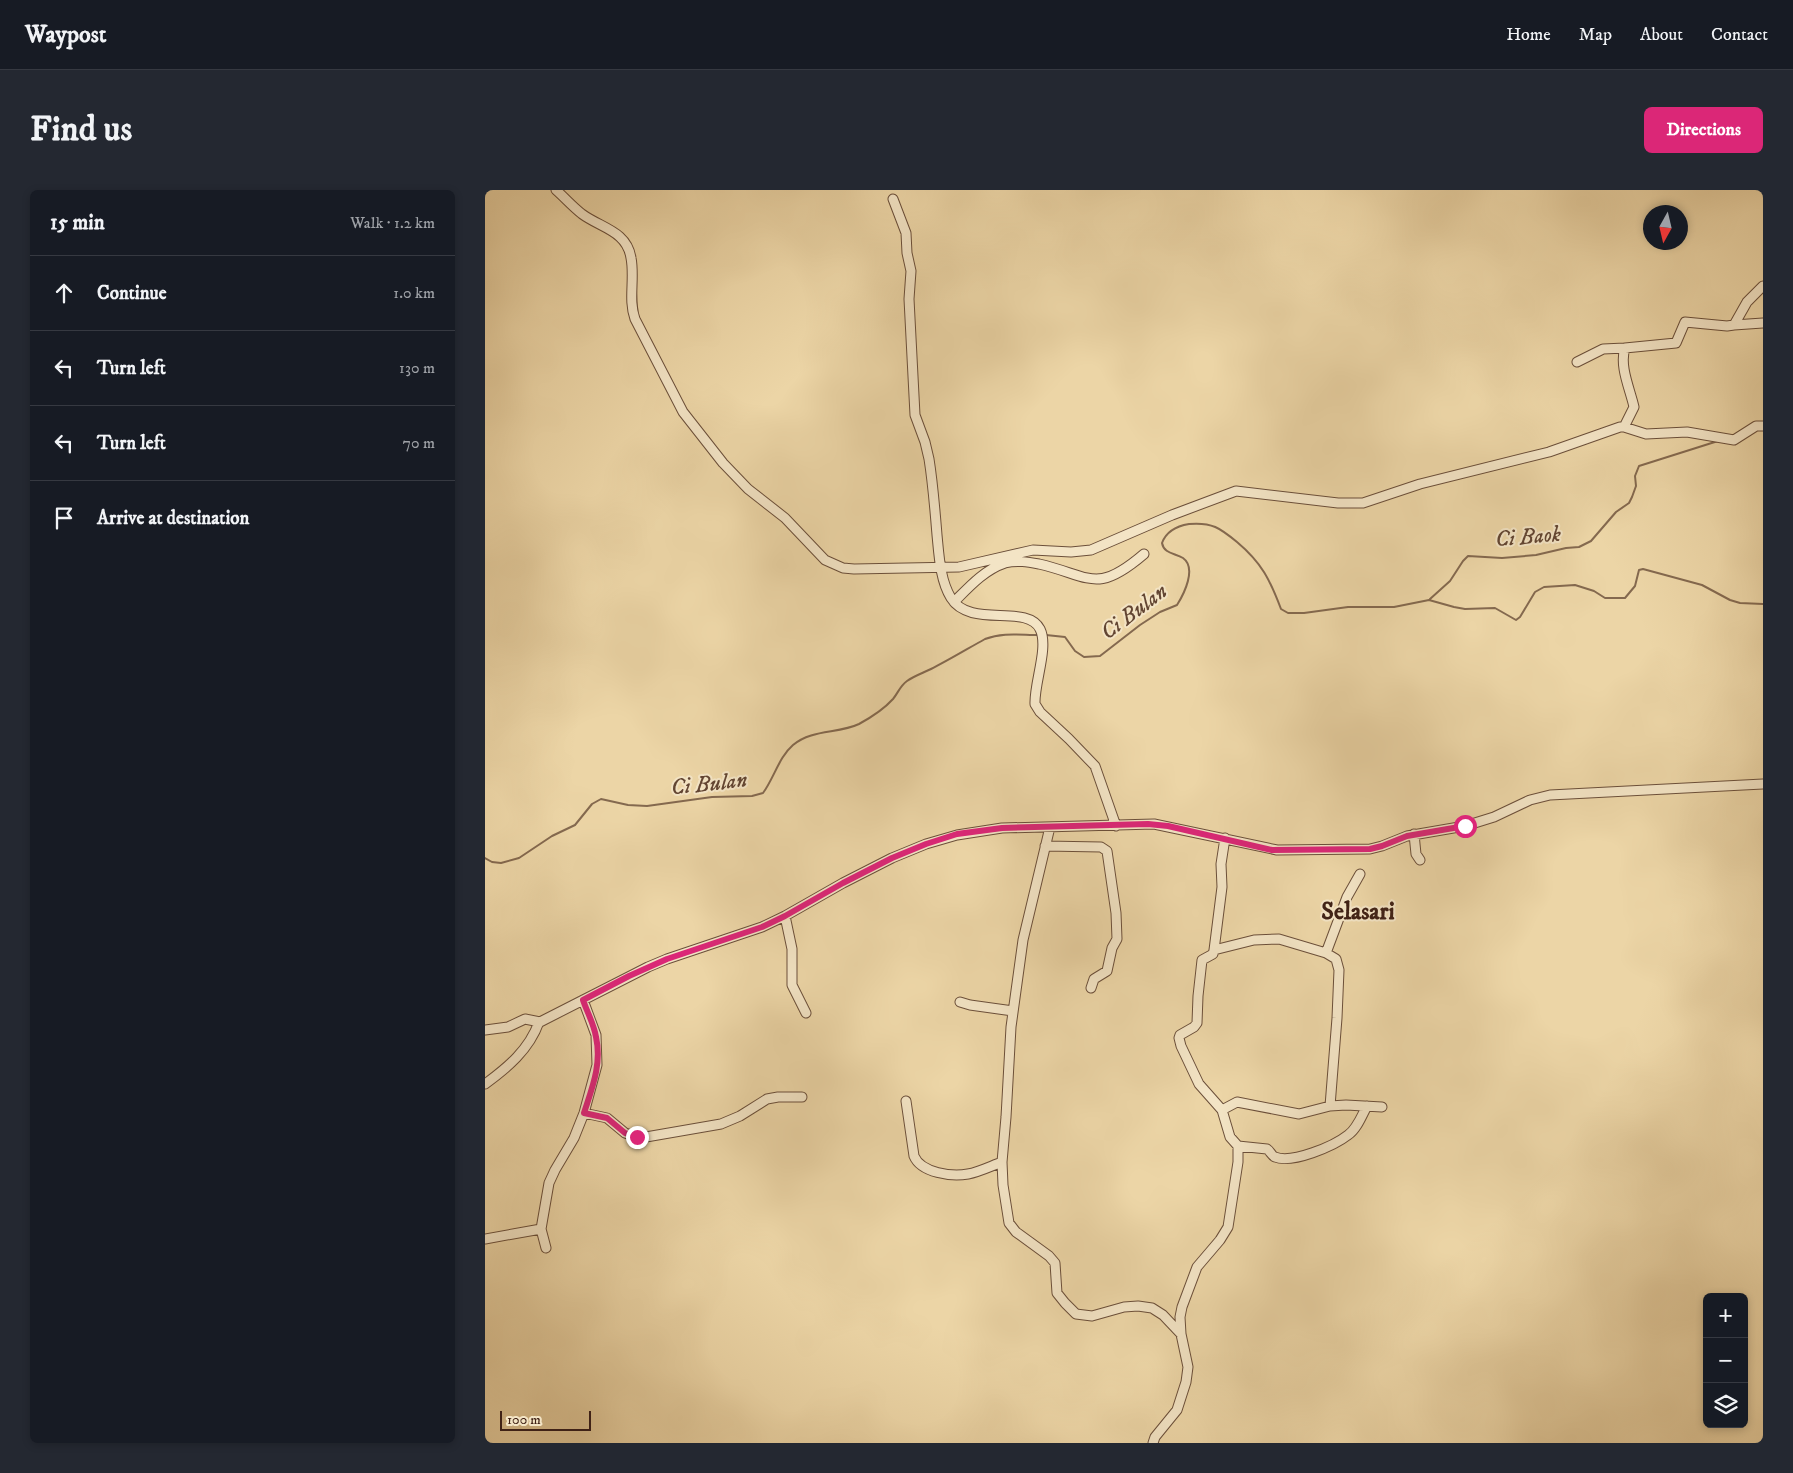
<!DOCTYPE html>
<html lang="en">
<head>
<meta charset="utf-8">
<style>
	:root { --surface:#171b24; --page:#242831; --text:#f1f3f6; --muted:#9ea1a6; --line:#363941; --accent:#db2777 }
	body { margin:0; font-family:"IM FELL DW Pica",serif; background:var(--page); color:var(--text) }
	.controls { position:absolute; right:15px; bottom:15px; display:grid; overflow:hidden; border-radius:8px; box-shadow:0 2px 8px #0003 }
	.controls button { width:45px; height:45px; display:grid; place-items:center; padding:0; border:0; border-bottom:1px solid var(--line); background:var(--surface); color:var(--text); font:25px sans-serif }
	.compass { position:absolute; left:1158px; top:15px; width:45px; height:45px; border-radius:50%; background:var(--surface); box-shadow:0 2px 8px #0003; rotate:188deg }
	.scale { position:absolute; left:15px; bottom:12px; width:91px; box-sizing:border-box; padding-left:5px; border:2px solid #402216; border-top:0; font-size:14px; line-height:18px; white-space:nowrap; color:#402216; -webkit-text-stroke:4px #f3e4c5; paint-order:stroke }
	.stop { position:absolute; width:15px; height:15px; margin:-11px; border:4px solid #db2777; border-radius:50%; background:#fff }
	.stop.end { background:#db2777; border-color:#fff; box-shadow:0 1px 5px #0008 }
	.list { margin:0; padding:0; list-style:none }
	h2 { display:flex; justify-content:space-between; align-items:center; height:65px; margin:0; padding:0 20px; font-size:21px }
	h2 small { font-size:16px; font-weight:400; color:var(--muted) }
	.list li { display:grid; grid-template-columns:32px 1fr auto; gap:15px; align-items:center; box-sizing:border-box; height:75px; padding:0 20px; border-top:1px solid var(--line) }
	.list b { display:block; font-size:19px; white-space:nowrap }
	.list em { font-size:16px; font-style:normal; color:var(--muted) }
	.icon { flex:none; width:28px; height:28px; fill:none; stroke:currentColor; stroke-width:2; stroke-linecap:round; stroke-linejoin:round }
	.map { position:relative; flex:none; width:1278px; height:1253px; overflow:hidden; border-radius:8px }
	header { display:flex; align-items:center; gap:30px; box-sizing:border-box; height:70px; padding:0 25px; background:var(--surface); border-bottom:1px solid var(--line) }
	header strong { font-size:24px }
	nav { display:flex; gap:28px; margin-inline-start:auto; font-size:18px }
	.intro { display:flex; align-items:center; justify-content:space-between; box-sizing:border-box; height:120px; padding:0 30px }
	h1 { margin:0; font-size:35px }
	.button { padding:12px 22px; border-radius:8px; background:var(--accent); color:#fff; font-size:18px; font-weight:700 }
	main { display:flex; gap:30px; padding:0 30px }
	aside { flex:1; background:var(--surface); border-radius:8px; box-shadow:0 2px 8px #0003 }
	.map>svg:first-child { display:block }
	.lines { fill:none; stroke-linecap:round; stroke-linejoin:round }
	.stream { stroke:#84694f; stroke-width:2 }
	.minor-casing { stroke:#6b4f3a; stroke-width:11 }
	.minor { stroke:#f3e4c5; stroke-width:9 }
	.route { stroke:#db2777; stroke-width:6 }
	.labels { text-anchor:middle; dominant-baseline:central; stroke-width:4; stroke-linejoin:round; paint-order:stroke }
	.water-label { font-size:22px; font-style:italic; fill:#624532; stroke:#f3e4c5 }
	.quarter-label { font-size:24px; font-weight:bold; fill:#402216; stroke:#f3e4c5 }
</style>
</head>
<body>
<header>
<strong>Waypost</strong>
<nav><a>Home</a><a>Map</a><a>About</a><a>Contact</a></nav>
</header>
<div class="intro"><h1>Find us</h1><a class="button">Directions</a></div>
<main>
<aside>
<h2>15 min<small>Walk · 1.2 km</small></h2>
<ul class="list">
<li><svg class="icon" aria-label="ahead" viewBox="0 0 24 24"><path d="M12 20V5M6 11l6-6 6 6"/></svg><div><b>Continue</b></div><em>1.0 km</em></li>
<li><svg class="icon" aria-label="left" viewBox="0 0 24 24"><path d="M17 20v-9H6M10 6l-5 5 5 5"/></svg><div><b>Turn left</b></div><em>130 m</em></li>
<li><svg class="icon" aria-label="left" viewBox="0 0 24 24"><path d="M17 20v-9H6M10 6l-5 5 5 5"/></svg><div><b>Turn left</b></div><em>70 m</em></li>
<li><svg class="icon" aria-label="arrive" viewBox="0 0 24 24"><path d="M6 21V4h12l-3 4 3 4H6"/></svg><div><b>Arrive at destination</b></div></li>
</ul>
</aside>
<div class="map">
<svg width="1278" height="1253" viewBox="0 0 1278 1253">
	<rect width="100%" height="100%" fill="#ecd5a6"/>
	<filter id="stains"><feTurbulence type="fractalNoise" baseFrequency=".004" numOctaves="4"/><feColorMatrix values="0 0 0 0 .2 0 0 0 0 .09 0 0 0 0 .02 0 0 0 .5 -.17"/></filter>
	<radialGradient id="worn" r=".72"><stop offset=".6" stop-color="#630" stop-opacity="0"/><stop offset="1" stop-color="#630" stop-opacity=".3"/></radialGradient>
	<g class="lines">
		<!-- stream -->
		<path class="stream" d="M 945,409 L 965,391 L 978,371 L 983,366 L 1017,368 L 1051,365 L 1081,358 L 1094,357 L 1106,351 L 1131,322 L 1144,313 L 1147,307 L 1151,296 L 1150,286 L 1154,276 L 1233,251
			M 561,445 L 580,447 L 590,461 L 599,467 L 615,466 L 655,435 L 675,422 L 692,415 C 699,404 712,378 698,368 C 690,363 679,364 677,353 C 681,342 692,336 704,334 C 727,332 735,338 752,352 C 777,373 785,390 796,419 L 803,423 L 819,423 L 863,417 L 909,417 L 944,410 L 969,417 L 980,419 L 1010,418 L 1031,430 L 1035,427 L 1050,402 L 1059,397 L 1090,395 L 1109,401 L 1120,408 L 1140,408 L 1150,396 L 1154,380 L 1158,379 L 1217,395 L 1245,410 L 1255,413 L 1278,414
			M 0,668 L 7,672 L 16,673 L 34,668 L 67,646 L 90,635 L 107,614 L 116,609 L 143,615 L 162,616 L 227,607 L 267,606 L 278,603 C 289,588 294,567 308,555 C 327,539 353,544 374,534 C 385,528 399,519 408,509 C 413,503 415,496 422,491 C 429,486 438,483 446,479 C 464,470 482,459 500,449 C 518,442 535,445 554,445"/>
		<defs>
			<path id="minor" d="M 71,0 C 80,8 88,17 97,24 C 116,38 142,41 146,68 C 150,88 143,110 150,129 L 198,222 L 238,273 L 263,299 L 300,328 L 340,370 L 358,378 L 369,379 L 474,377 L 548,360 L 586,362 L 606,360 L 687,325 L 751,301 L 853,313 L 878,313 L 935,294 L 1064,262 L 1135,237 L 1139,237 L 1161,244 L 1202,242 L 1249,250 L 1271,236 L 1278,236
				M 408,9 L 421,43 L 422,63 L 426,81 L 424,109 L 430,225 L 440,252 L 444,269 C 448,294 450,320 452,345 C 454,365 455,390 466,408 C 485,439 542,413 555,439 C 564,457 549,493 550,514 L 555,522 L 584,549 L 610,576 L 631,636
				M 1249,135 L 1278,133
				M 1092,172 L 1118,159 L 1140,158
				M 1139,237 L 1149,217 C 1145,199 1134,176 1140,158 L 1191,153 L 1200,132 L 1242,136 L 1249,135 L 1262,112 L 1278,96
				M 469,412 C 484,397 499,380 520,373 C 532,370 543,372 554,374 C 606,386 611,405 659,364
				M 565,637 L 538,750 L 526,837 L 521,927 L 517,972 L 518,995 L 524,1033 L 531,1042 L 564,1066 L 570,1073 L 572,1103 L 580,1113 L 591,1124 L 607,1126 L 639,1117 L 653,1116 L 667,1118 L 678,1125 L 696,1144
				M 929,644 L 931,664 L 935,670
				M 560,656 L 616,657 L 622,661 L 631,723 L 632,749 L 627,758 L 622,781 L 609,789 L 606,798
				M 300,726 L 307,759 L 307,795 L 321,823
				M 729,760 L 769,750 L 794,749 L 841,763 L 851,769 L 854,780 L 852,828 L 845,916
				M 841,763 L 862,707 L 875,684
				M 475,812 L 485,815 L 528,821
				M 0,840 L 23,837 L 40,829 L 55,832 L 163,777 L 182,769 L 277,737 L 300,726 L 358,693 L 407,668 L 441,654 L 472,645 L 517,638 L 669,634 L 792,660 L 885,659 L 897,656 L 922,646 L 980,636 L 1009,627 L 1045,610 L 1065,605 L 1278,594
				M 0,894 C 22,878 44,860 54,832
				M 421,911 L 429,966 C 436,983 467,987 483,984 C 494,982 506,976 517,972
				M 737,920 L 752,912 L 814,924 L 845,916 L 861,915 L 897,917
				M 99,923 L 122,928 L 140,943 L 152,947 L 161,947 L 236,934 L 255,926 L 282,909 L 293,907 L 317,907
				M 753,956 L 782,959 C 785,961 787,966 790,967 C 807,974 849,956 863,945 C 872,939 877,925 882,916
				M 56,1039 L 64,993 L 70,980 L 89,948 L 99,923 L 112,875 L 111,845 L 98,810
				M 0,1049 L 56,1039 L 61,1058
				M 668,1253 L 670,1247 L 692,1220 L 701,1192 L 703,1177 L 696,1144 L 695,1127 L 697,1117 L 712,1077 L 735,1050 L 743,1037 L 753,972 L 753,956 L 745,947 L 737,920 L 714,894 L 696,856 L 694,848 L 695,845 L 709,837 L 712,833 L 713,806 L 717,770 L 728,764 L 729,760 L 737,697 L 736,674 L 740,648"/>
		</defs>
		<!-- minor casing -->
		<use href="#minor" class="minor-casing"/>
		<!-- minor -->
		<use href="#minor" class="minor"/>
	</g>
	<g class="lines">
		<!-- route -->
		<path class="route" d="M 152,947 L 140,943 L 122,928 L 99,923 C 107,898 117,874 111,847 C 109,834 102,822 98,810 L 144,786 L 182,769 L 277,737 L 300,726 L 358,693 L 407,668 L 441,654 L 472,644 L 517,638 L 663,634 L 683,636 L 787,660 L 885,659 L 897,656 L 922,646 L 980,636"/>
	</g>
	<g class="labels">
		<!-- water labels -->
		<g class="water-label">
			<text transform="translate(1043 347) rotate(-5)">Ci Baok</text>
			<text transform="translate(649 422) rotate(-37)">Ci Bulan</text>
			<text transform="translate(224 594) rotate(-6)">Ci Bulan</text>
		</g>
		<!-- quarter labels -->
		<g class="quarter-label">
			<text x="873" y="722">Selasari</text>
		</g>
	</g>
	<rect width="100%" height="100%" filter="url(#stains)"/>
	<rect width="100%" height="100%" fill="url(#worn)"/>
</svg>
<div class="controls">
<button>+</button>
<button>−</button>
<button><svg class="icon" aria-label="layers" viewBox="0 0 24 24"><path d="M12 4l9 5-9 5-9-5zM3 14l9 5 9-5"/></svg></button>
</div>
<svg class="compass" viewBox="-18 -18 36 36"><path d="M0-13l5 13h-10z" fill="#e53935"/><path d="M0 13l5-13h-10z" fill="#9ea1a6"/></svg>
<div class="scale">100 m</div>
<div class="stop" style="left:980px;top:636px"></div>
<div class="stop end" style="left:152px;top:947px"></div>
</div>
</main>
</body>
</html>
